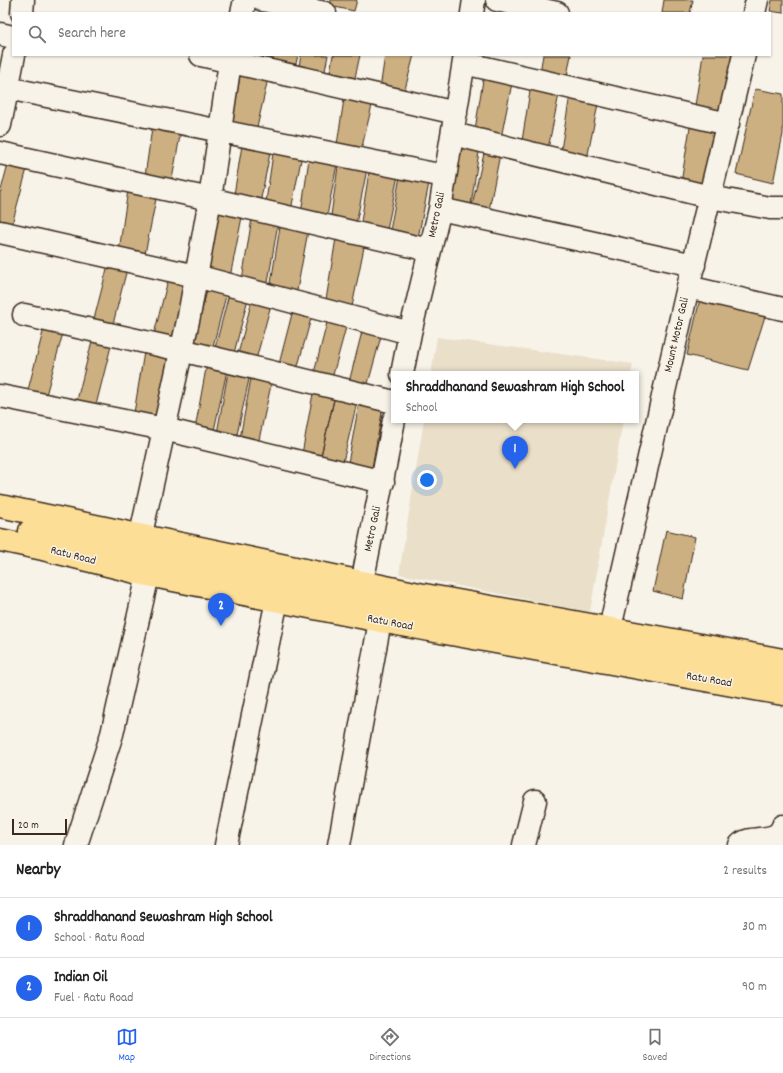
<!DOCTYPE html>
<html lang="en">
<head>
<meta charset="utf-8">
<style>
	:root { --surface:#fff; --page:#f2f2f2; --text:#222; --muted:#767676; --line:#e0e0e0; --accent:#2563eb }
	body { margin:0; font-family:Dekko,sans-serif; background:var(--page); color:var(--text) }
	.scale { position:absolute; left:12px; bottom:10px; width:55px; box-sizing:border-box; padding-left:4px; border:2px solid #3b2a1e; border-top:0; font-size:11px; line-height:14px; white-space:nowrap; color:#3b2a1e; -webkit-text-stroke:3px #f7f3e8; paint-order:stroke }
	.you { position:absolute; left:427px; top:480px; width:14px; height:14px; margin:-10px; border:3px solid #fff; border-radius:50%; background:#1a73e8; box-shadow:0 0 0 6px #1a73e833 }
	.badge { display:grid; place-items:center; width:26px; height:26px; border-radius:50%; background:var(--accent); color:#fff; font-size:13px; font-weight:700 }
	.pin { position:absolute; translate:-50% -33px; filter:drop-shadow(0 1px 2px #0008) }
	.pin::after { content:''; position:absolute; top:21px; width:14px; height:12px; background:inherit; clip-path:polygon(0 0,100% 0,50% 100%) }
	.popup { position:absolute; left:391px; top:371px; width:248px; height:52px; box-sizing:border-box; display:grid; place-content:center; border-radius:0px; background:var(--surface); filter:drop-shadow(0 1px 3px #0005); font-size:13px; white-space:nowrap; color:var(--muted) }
	.popup b { font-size:15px; color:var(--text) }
	.popup::after { content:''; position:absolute; left:50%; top:100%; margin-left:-8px; border:8px solid transparent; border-top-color:var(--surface) }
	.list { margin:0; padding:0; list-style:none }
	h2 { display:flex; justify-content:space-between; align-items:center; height:52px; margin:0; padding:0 16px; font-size:17px }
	h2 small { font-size:13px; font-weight:400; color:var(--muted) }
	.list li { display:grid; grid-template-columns:26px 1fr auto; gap:12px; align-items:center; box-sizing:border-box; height:60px; padding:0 16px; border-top:1px solid var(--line) }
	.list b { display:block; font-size:15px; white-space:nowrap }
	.list p { margin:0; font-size:13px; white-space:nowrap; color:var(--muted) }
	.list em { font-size:13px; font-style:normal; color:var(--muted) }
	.icon { flex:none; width:22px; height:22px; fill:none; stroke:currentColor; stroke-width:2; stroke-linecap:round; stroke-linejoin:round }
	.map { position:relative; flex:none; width:783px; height:845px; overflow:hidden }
	.search { position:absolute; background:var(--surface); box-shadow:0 1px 3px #0004; left:12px; right:12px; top:12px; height:44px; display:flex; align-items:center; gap:10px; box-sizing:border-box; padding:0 14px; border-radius:0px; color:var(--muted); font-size:15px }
	.sheet { height:172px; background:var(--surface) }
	nav { display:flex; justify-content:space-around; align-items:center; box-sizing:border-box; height:56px; border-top:1px solid var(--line); background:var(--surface); font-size:11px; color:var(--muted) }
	nav a { display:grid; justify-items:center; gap:2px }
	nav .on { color:var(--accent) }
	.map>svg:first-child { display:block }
	.built { fill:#eadfc9 }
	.building { fill:#cdb082; stroke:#3b2a1e }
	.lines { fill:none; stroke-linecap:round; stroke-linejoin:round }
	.minor-casing { stroke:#3b2a1e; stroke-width:25 }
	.primary-casing { stroke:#3b2a1e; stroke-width:25 }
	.minor { stroke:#f7f3e8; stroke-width:22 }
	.primary { stroke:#fdde96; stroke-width:22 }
	.labels { text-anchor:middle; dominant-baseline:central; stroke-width:3; stroke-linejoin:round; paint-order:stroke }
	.street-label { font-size:12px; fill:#3b2a1e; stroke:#f7f3e8 }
</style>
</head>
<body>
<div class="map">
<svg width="783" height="845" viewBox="0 0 783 845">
	<rect width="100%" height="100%" fill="#f7f3e8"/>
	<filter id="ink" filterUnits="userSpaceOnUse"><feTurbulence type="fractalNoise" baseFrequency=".025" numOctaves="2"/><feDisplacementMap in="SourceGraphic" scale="8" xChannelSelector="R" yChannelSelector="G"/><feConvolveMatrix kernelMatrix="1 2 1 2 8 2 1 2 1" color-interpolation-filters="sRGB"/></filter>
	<g filter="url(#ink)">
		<!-- built -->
		<path class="built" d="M 437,337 L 633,364 L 631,374 L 431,374 Z
			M 424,420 L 623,420 L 590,612 L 399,574 Z"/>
		<!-- building -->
		<path class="building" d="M 331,0 L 357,0 L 354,11 L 330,6 Z
			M 664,0 L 693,0 L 690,13 L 662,13 Z
			M 772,0 L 783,0 L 783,13 L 770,11 Z
			M 271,55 L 298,55 L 294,72 L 269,67 Z
			M 301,55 L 328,55 L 324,76 L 298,72 Z
			M 333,55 L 360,55 L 354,82 L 329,78 Z
			M 385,55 L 414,55 L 404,93 L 380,89 Z
			M 543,55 L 571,55 L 565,86 L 539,78 Z
			M 703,55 L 732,55 L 719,119 L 694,112 Z
			M 241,70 L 269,74 L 256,132 L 231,127 Z
			M 484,74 L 513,78 L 500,143 L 474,136 Z
			M 531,85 L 560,89 L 547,154 L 521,147 Z
			M 755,89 L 783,94 L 783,134 L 773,183 L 736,174 Z
			M 345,93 L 374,97 L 360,155 L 336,151 Z
			M 570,95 L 599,99 L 586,164 L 560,156 Z
			M 153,121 L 182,125 L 170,190 L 144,183 Z
			M 691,121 L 719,125 L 707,190 L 681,183 Z
			M 458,138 L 480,145 L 470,211 L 443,207 Z
			M 243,139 L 272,143 L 259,208 L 233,201 Z
			M 486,145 L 501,149 L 488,215 L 470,214 Z
			M 274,147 L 303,150 L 290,215 L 265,208 Z
			M 310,152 L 338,159 L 326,221 L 301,214 Z
			M 9,160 L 28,165 L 11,228 L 0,225 L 0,194 Z
			M 339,160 L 368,164 L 355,229 L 330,222 Z
			M 370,166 L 399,170 L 386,235 L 360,228 Z
			M 401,171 L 430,178 L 417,243 L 389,236 Z
			M 128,190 L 157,194 L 144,259 L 119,251 Z
			M 214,208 L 243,212 L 230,277 L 204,270 Z
			M 252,218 L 278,223 L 267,288 L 242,280 Z
			M 280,227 L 308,231 L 296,296 L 270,289 Z
			M 336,238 L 365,242 L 352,307 L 326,300 Z
			M 109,261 L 128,265 L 112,328 L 93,323 Z
			M 169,276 L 188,281 L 171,343 L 153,338 Z
			M 209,283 L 228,288 L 212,350 L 193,345 Z
			M 230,290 L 249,295 L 233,357 L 214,352 Z
			M 253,296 L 272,301 L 255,363 L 237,358 Z
			M 700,299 L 766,313 L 748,370 L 687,355 Z
			M 294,306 L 313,311 L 296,373 L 278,368 Z
			M 329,315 L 348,320 L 331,382 L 313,377 Z
			M 364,324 L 383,329 L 366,391 L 348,386 Z
			M 44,328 L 63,333 L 46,395 L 28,390 Z
			M 93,337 L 112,342 L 96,405 L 77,400 Z
			M 144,352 L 173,356 L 160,421 L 134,413 Z
			M 207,363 L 228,366 L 213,435 L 195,429 Z
			M 229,367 L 251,370 L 236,439 L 217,433 Z
			M 252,373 L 273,376 L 258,444 L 240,438 Z
			M 314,388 L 336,391 L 320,460 L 302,454 Z
			M 336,391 L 358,398 L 342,466 L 320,460 Z
			M 360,398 L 384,402 L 371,473 L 348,463 Z
			M 666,530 L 695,537 L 683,599 L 653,591 Z"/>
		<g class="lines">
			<defs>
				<path id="minor" d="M 263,0 L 325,13
					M 497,0 L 557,13
					M 22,13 L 23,0
					M 242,13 L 245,0
					M 472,13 L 474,0
					M 754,13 L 757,0
					M 0,34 L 13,37
					M 201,55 L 456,113
					M 464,63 L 728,124
					M 7,88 L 444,176
					M 0,125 L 14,55
					M 453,134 L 710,197 L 770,208 L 783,208
					M 0,153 L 210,199 L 429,250
					M 440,209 L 694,265
					M 0,232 L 196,276 L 410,333
					M 688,287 L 783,309
					M 24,315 L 181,350 L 394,402
					M 402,374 L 410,333 L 440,209 L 465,55
					M 0,396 L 164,429 L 383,482
					M 143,525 L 189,316 L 210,199 L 231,55
					M 365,568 L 394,420
					M 613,615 L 688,287 L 744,55
					M 76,845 L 112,734 L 148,575
					M 226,845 L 277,600
					M 339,845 L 380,621
					M 524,845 L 535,801
					M 740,845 C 751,834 777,845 783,826"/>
				<path id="primary" d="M 0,506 L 419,594 L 783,660
					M 30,531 L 416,611 L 783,677
					M 0,540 L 43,549 L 148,575 L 380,621 L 783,694"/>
			</defs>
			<!-- minor casing -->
			<use href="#minor" class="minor-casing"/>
			<!-- primary casing -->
			<use href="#primary" class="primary-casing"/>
			<!-- minor -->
			<use href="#minor" class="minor"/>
			<!-- primary -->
			<use href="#primary" class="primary"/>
		</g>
	</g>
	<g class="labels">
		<!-- street labels -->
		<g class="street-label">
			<text transform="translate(437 215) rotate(-78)">Metro Gali</text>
			<text transform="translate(677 335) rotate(-77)">Mount Motor Gali</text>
			<text transform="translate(373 529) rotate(-78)">Metro Gali</text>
			<text transform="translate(73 556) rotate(14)">Ratu Road</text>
			<text transform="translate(390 623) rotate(11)">Ratu Road</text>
			<text transform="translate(709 680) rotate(10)">Ratu Road</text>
		</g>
	</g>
</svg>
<div class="scale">20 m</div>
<div class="you"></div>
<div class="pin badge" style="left:515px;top:469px">1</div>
<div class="popup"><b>Shraddhanand Sewashram High School</b>School</div>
<div class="pin badge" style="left:221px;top:626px">2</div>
<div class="search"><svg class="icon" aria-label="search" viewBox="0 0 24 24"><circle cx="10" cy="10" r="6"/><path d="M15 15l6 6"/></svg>Search here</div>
</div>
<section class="sheet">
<h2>Nearby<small>2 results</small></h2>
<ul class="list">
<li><span class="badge">1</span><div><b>Shraddhanand Sewashram High School</b><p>School · Ratu Road</p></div><em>30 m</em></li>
<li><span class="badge">2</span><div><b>Indian Oil</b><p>Fuel · Ratu Road</p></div><em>90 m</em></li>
</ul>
</section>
<nav>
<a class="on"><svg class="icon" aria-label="map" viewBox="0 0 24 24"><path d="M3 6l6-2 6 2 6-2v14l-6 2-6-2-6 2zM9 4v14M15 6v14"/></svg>Map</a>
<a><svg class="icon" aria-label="directions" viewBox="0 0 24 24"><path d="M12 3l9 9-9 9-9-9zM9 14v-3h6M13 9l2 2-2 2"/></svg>Directions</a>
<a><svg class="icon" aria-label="saved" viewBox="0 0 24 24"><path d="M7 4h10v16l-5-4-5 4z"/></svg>Saved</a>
</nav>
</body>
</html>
